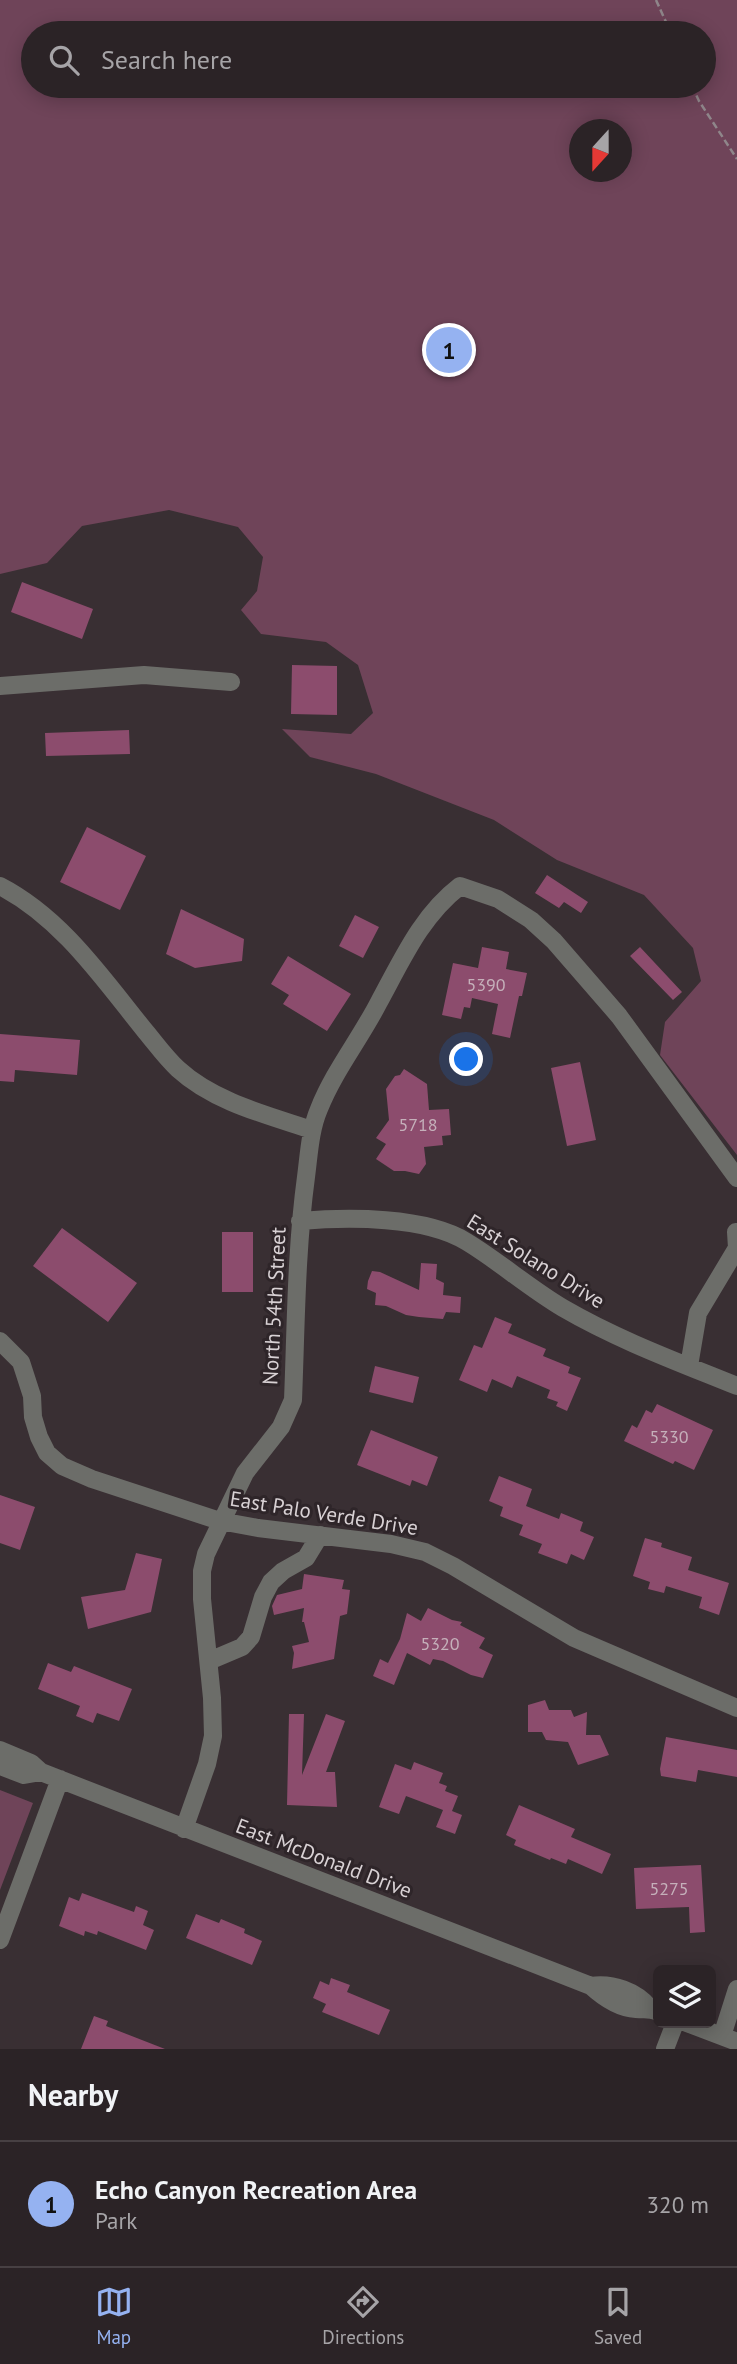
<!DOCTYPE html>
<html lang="en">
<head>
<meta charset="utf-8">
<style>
	:root { --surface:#2b2326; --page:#332b2e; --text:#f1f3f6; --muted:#a6a4a7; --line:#474043; --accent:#95b2f1 }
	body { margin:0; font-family:"PT Sans",sans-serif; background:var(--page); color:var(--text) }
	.controls { position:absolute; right:21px; bottom:21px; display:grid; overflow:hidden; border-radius:10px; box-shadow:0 4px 18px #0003 }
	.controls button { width:63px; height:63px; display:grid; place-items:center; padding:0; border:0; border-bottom:2px solid var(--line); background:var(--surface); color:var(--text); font:35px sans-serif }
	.compass { position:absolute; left:569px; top:119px; width:63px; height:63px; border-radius:50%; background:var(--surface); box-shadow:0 4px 18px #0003; rotate:201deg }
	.you { position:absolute; left:467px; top:1060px; width:24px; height:24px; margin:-18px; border:5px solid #fff; border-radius:50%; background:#1a73e8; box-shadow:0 0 0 10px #1a73e833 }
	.badge { display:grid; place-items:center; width:46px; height:46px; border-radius:50%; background:var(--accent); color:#111; font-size:23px; font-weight:700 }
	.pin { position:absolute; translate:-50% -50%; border:4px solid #fff; box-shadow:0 2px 7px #0006 }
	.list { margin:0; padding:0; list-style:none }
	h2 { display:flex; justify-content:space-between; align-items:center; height:91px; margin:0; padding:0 28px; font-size:30px }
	h2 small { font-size:23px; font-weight:400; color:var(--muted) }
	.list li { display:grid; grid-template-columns:46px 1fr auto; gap:21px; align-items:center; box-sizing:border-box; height:126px; padding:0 28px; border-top:2px solid var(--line) }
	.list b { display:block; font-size:26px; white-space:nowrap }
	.list p { margin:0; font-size:23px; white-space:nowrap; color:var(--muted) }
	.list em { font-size:23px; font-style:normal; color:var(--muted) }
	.icon { flex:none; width:38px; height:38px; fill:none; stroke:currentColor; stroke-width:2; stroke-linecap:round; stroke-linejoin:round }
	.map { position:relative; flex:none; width:737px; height:2049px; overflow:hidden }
	.search { position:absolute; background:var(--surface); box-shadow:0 4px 18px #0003; left:21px; right:21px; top:21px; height:77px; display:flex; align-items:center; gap:18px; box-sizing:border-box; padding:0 24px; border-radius:38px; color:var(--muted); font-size:26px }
	.sheet { height:217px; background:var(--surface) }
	nav { display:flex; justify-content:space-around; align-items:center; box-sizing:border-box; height:98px; border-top:2px solid var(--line); background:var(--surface); font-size:19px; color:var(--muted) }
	nav a { display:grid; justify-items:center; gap:4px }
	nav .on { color:var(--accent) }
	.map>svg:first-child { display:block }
	.green { fill:#6f4459; fill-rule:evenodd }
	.building { fill:#8c4c6d }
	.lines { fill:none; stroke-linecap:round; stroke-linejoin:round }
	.path { stroke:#8f868a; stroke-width:2.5; stroke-dasharray:7 3.5; stroke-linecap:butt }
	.minor { stroke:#6c6d69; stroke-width:18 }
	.labels { text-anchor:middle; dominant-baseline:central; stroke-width:6; stroke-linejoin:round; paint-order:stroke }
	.number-label { font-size:18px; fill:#c5b0ba }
	.street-label { font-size:21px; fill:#d8d1d4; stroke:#2e2529 }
</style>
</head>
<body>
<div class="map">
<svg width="737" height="2049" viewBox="0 0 737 2049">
	<rect width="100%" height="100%" fill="#392f33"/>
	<!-- green -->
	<path class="green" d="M 0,0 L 737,0 L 737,1155 L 660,1055 L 665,1022 L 701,981 L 693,948 L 644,895 L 557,860 L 494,820 L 376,774 L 310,757 L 282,729 L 351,734 L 373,713 L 358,665 L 326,642 L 261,634 L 241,610 L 257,591 L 263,557 L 238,527 L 169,510 L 82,526 L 47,563 L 0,574 ZM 33,33 L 704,33 L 704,86 L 33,86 ZM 580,130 L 622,130 L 622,172 L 580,172 Z
		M 0,1790 L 33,1803 L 0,1890 Z"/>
	<!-- building -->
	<path class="building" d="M 22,582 L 93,609 L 82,639 L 11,612 Z
		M 292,665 L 337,666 L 337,715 L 291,714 Z
		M 129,730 L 130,754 L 46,756 L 45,733 Z
		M 87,827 L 146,856 L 120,910 L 60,882 Z
		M 547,875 L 588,902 L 581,913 L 564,902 L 559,908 L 535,893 Z
		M 181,909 L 244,939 L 242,961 L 195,968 L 166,954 Z
		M 355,915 L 379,927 L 363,958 L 339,946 Z
		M 482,947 L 509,952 L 506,969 L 527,973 L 522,996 L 519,996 L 510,1038 L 492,1034 L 498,1004 L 472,998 L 470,1008 L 464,1007 L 461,1019 L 442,1015 L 453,963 L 478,968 Z
		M 640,947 L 682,992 L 673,1000 L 630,956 Z
		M 288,956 L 351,994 L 327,1031 L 283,1004 L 289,995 L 271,984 Z
		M 0,1034 L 80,1040 L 77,1075 L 15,1070 L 14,1082 L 0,1081 Z
		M 580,1062 L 596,1140 L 567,1146 L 551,1068 Z
		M 404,1069 L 427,1084 L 429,1110 L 449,1109 L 451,1135 L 442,1136 L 443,1145 L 424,1147 L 426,1164 L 419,1174 L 405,1171 L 394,1171 L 376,1159 L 386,1144 L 376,1138 L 389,1120 L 386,1089 L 395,1076 L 400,1075 Z
		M 62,1228 L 137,1283 L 108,1322 L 33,1266 Z
		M 222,1232 L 253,1232 L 253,1292 L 222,1292 Z
		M 421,1263 L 437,1264 L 436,1279 L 444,1283 L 443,1295 L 461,1297 L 460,1313 L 446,1312 L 443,1319 L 419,1317 L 406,1315 L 386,1306 L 375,1305 L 376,1293 L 367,1289 L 368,1281 L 372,1271 L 380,1272 L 419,1290 Z
		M 495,1317 L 512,1324 L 508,1333 L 546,1349 L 543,1356 L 570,1367 L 568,1373 L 581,1378 L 567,1411 L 556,1406 L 558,1402 L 547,1398 L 550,1390 L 517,1376 L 512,1388 L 492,1379 L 487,1392 L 459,1380 L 474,1345 L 482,1348 Z
		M 375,1366 L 419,1377 L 413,1403 L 369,1392 Z
		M 657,1404 L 713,1430 L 694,1470 L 675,1461 L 673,1464 L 624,1441 L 632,1425 L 637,1428 L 646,1410 L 652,1413 Z
		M 371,1430 L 438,1457 L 427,1486 L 412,1480 L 410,1486 L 357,1465 Z
		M 499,1476 L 532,1489 L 526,1506 L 559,1519 L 561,1513 L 583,1522 L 580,1531 L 594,1537 L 584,1560 L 571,1554 L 567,1564 L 538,1553 L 542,1544 L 519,1535 L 523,1525 L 500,1516 L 503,1507 L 489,1501 Z
		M 0,1495 L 35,1507 L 20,1550 L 0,1543 Z
		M 645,1538 L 662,1543 L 661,1547 L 692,1557 L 688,1570 L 729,1583 L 719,1615 L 699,1608 L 702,1597 L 666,1586 L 664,1593 L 648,1589 L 650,1582 L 633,1576 Z
		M 136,1553 L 162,1559 L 151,1612 L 88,1629 L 81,1597 L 125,1590 Z
		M 304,1574 L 344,1580 L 342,1589 L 350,1590 L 347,1614 L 340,1616 L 334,1659 L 292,1669 L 294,1653 L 292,1646 L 309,1642 L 304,1622 L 302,1622 L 304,1608 L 274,1615 L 272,1606 L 277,1595 L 302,1589 Z
		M 428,1608 L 452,1620 L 462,1622 L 460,1625 L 485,1638 L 479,1648 L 493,1655 L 483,1678 L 471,1675 L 443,1661 L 433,1659 L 430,1665 L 407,1653 L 394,1685 L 373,1676 L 380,1659 L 388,1663 L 400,1639 L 407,1613 L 421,1621 Z
		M 48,1663 L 71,1672 L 74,1666 L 132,1689 L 119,1721 L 97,1713 L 93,1723 L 76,1716 L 80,1706 L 38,1689 Z
		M 545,1700 L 549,1710 L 571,1710 L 574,1717 L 587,1712 L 586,1735 L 600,1735 L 609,1755 L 578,1765 L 568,1742 L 546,1740 L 542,1732 L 528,1732 L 528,1705 Z
		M 289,1714 L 304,1714 L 302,1775 L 326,1714 L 345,1721 L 326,1772 L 335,1772 L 337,1807 L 287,1805 Z
		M 666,1737 L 737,1750 L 737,1777 L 698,1770 L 696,1782 L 661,1776 L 660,1769 Z
		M 414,1762 L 443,1773 L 439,1783 L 447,1786 L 445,1791 L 458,1796 L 452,1811 L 462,1815 L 455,1834 L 436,1827 L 443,1810 L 406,1796 L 399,1814 L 379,1807 L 395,1764 L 411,1770 Z
		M 519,1805 L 575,1829 L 571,1837 L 611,1854 L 602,1874 L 568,1859 L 566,1864 L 551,1858 L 550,1860 L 514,1845 L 516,1840 L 506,1835 Z
		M 701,1865 L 705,1932 L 690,1933 L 689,1907 L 636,1909 L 634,1868 Z
		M 82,1893 L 134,1912 L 136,1906 L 148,1911 L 143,1925 L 154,1930 L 146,1950 L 98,1931 L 97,1935 L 85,1931 L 84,1936 L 59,1926 L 69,1897 L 79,1901 Z
		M 196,1914 L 219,1923 L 221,1919 L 245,1929 L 244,1933 L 262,1941 L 252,1965 L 186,1938 Z
		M 331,1978 L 350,1985 L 347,1992 L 390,2010 L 379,2035 L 322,2012 L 326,2004 L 313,1998 L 320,1981 L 329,1985 Z
		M 94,2016 L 108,2021 L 106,2026 L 165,2049 L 81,2049 Z"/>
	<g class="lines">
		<!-- path -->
		<path class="path" d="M 656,0 L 671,33
			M 692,86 L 699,101 L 737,159"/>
		<!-- minor -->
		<path class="minor" d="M 0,686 L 144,675 L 231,682
			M 0,886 C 62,918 103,979 146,1032 C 156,1044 166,1058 178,1069 C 214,1102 267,1115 312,1130
			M 300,1221 C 347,1217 426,1216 467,1242 C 500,1262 529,1288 563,1308 C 618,1340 678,1362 737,1386
			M 0,1341 L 21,1362 L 32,1396 L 33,1417 L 39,1437 L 47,1453 L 62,1466 L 92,1479 L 220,1521 L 258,1528 L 391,1544 L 425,1552 L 453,1566 L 574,1638 L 737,1708
			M 689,1366 L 698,1313 L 737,1248 L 736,1232
			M 209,1661 L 242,1647 L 251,1637 L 263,1597 L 271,1582 L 283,1571 L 306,1558 L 320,1535
			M 0,1750 L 31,1763 L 41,1772 L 591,1986 C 603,1997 620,2008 636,2009 C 645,2010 650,2008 658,2012
			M 0,1766 L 24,1775 L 41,1772
			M 184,1829 L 207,1764 L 213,1736 L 212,1698 L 202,1599 L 202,1571 L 206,1554 L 245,1473 L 281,1427 L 293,1400 C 296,1326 296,1251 306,1177 C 309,1154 310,1130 319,1109 C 334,1071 360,1039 379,1002 C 402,960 421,916 460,886 L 498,899 L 531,920 L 554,941 L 619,1016 L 737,1178
			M 0,1940 L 60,1779
			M 591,1986 C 613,1983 636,1991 650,2008
			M 687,2023 L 737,2042
			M 722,2036 L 737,1989
			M 665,2049 L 675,2023"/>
	</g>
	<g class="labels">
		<!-- number labels -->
		<g class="number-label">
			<text x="486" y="984">5390</text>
			<text x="418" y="1124">5718</text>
			<text x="669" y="1436">5330</text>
			<text x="440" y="1643">5320</text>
			<text x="669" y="1888">5275</text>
		</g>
		<!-- street labels -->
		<g class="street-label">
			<text transform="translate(536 1261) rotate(32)">East Solano Drive</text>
			<text transform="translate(274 1306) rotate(-87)">North 54th Street</text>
			<text transform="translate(324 1513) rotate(9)">East Palo Verde Drive</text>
			<text transform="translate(324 1858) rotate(21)">East McDonald Drive</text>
		</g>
	</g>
</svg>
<div class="controls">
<button><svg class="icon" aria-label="layers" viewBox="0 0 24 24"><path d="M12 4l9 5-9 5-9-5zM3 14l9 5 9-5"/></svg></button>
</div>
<svg class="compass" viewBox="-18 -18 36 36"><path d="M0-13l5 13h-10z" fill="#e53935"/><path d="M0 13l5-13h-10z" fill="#a6a4a7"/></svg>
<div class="you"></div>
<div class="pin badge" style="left:449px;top:350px">1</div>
<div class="search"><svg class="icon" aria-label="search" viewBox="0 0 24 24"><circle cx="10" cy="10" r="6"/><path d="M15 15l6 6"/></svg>Search here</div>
</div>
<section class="sheet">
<h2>Nearby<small></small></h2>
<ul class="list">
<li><span class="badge">1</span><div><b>Echo Canyon Recreation Area</b><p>Park</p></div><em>320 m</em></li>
</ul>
</section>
<nav>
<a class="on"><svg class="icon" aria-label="map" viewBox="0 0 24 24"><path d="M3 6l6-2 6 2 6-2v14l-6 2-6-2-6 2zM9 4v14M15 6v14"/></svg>Map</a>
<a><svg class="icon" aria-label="directions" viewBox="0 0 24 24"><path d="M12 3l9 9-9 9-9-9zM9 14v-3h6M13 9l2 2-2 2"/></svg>Directions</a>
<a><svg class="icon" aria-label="saved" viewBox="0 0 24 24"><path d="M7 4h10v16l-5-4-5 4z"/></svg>Saved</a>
</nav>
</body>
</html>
